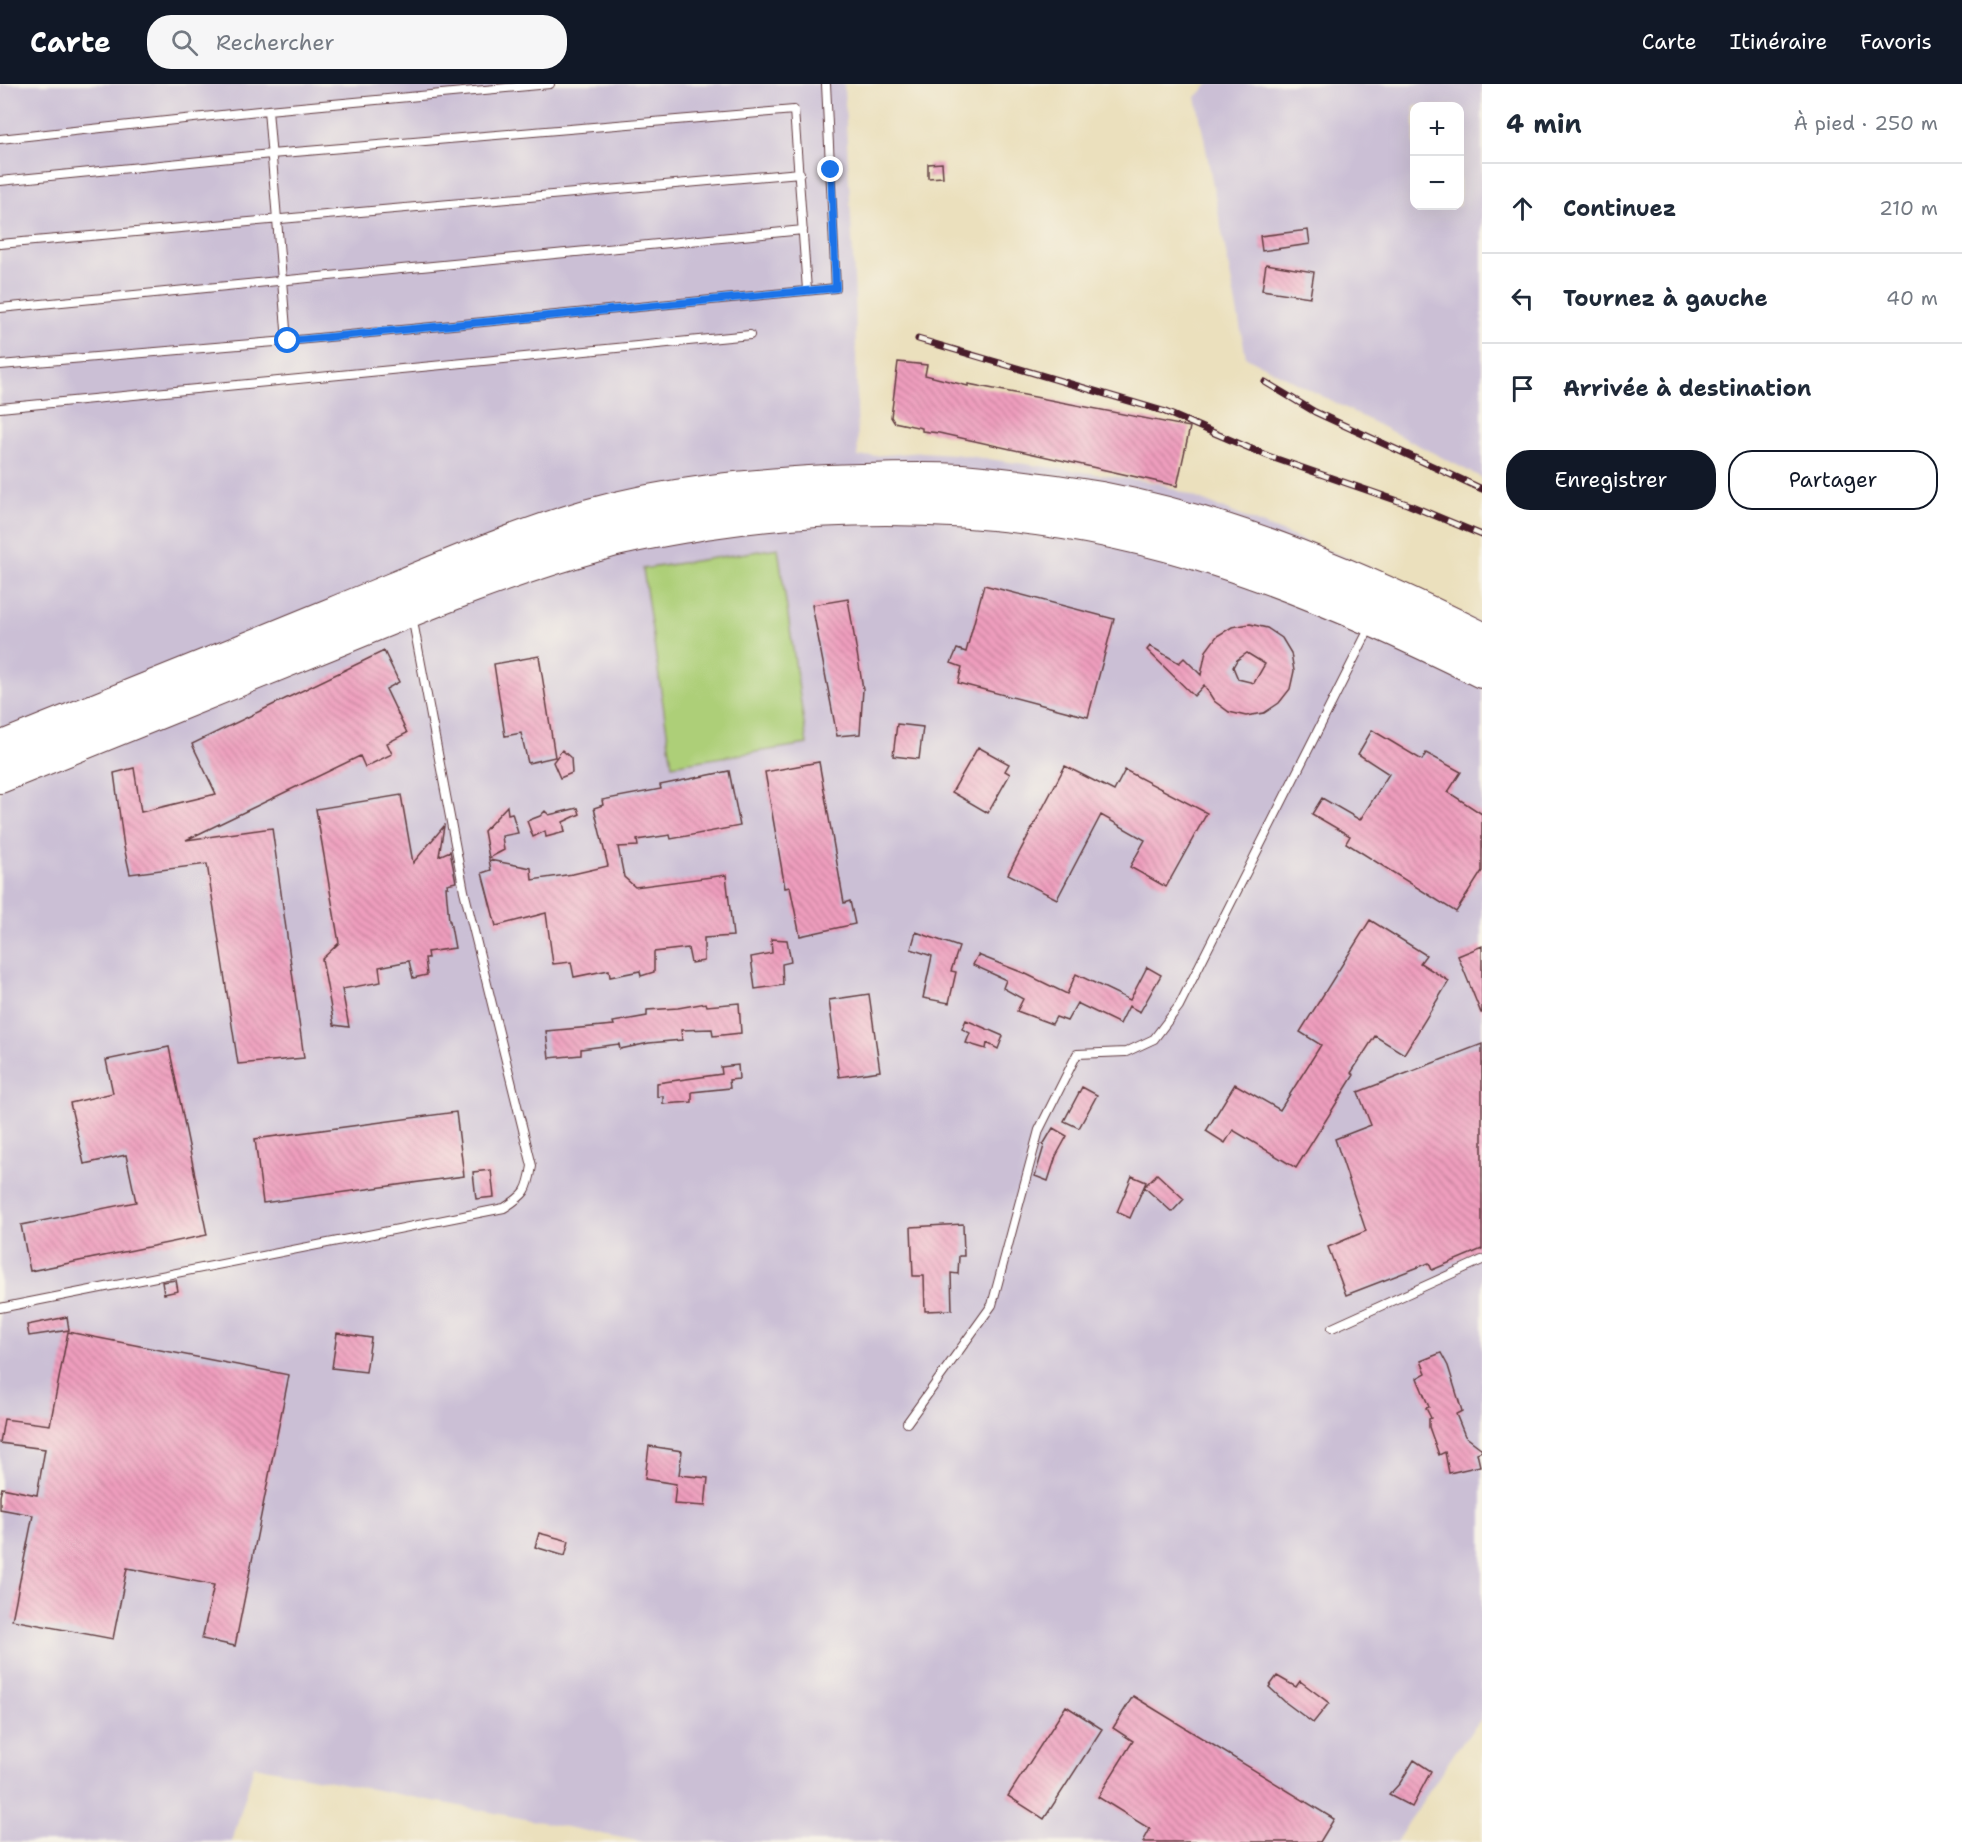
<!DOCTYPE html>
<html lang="fr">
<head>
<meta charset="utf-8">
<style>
	:root { --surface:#fff; --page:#f6f6f7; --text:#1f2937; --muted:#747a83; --line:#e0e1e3; --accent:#111827 }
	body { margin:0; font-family:"Shantell Sans",sans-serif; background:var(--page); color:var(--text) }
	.controls { position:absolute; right:18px; top:18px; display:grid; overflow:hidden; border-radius:12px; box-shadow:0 6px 24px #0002 }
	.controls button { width:54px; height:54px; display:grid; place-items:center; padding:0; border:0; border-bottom:2px solid var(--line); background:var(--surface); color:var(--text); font:30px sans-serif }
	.stop { position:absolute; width:18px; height:18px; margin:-14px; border:4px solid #1a73e8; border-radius:50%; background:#fff }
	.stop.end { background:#1a73e8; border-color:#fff; box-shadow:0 2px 6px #0008 }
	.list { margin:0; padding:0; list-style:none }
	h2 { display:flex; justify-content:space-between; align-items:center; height:78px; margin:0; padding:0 24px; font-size:26px }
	h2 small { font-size:20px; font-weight:400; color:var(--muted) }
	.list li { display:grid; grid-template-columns:39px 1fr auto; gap:18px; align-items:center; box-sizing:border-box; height:90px; padding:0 24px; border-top:2px solid var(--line) }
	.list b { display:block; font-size:22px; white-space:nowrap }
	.list em { font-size:20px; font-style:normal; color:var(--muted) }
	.actions { display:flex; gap:12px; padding:18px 24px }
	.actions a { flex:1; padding:14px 0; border:2px solid var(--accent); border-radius:24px; text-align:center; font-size:21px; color:var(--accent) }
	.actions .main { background:var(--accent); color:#fff }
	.icon { flex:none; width:33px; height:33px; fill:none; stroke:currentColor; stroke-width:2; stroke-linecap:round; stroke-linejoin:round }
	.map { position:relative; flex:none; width:1482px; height:1758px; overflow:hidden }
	header { display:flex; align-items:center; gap:36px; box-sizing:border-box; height:84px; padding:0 30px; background:var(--accent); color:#fff }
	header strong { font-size:28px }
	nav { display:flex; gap:33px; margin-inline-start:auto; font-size:21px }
	.search { width:420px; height:54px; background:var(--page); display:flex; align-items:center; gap:15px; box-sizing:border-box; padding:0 21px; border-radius:24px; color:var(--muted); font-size:22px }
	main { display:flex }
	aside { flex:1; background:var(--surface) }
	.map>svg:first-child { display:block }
	.industrial { fill:#cbbfd5; fill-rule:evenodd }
	.grass { fill:#adcf78; stroke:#7c7752; stroke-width:1.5 }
	.building { fill:url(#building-back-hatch); fill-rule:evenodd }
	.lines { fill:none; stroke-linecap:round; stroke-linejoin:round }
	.lane-casing { stroke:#623c41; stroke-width:10 }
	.highway-casing { stroke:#623c41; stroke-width:34 }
	.lane { stroke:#fff; stroke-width:8 }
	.highway { stroke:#fff; stroke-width:32 }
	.rail-casing { stroke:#4a1f2b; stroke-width:7 }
	.rail { stroke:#f7f3e8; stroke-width:4.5; stroke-dasharray:14; stroke-linecap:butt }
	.route { stroke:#1a73e8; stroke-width:8 }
</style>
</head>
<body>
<header>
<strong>Carte</strong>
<div class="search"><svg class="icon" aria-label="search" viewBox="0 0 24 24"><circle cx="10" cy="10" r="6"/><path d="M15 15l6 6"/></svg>Rechercher</div>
<nav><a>Carte</a><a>Itinéraire</a><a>Favoris</a></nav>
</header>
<main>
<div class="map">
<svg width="1482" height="1758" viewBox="0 0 1482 1758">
	<defs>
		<pattern id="building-back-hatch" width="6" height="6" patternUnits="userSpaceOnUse" patternTransform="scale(1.5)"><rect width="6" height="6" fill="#ef9ebe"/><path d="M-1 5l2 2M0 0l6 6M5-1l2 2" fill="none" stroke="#c4809b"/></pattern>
	</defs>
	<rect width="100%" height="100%" fill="#f7f3e8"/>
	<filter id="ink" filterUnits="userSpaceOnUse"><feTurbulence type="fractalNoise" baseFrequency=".0167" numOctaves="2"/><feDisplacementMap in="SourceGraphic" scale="12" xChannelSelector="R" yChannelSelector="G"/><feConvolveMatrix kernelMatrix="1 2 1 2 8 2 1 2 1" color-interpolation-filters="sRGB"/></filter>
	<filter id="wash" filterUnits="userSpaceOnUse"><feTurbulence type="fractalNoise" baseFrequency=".008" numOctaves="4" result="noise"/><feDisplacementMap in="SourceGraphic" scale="24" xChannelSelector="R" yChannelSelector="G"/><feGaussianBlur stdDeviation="1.35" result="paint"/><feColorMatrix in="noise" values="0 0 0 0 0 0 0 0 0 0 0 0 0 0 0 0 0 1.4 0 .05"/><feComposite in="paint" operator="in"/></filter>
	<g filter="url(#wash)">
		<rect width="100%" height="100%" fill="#ebe0bd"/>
		<!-- industrial -->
		<path class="industrial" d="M 0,0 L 844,0 L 855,212 L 858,373 L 922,368 L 954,370 L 1159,399 L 1377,486 L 1482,541 L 1482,1634 L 1457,1665 L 1396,1758 L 643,1758 L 254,1682 L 232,1758 L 0,1758 Z
			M 1209,0 L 1482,0 L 1482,394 L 1246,273 L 1196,13 ZM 1414,22 L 1460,22 L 1460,122 L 1414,122 Z"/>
		<!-- grass -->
		<path class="grass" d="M 778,464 L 807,660 L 672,681 L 643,485 Z"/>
		<g id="blocks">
			<!-- building -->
			<path class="building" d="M 942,79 L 943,93 L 928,94 L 928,80 Z
				M 1308,146 L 1310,160 L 1262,167 L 1260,152 Z
				M 1266,180 L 1314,188 L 1310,213 L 1262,206 Z
				M 898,278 L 927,281 L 925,291 L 968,302 L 968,300 L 1190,343 L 1177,402 L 939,349 L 922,347 L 922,344 L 894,338 L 891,333 Z
				M 984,501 L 1114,535 L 1088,633 L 958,599 L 962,583 L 951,579 L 957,565 L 966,568 Z
				M 848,515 L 863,605 L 860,650 L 837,652 L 812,521 Z
				M 1250,540 L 1267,544 L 1282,554 L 1291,569 L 1294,587 L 1290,605 L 1279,619 L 1264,629 L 1246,632 L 1229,628 L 1214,617 L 1204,601 L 1194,612 L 1147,566 L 1150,562 L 1179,579 L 1184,574 L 1201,591 L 1206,567 L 1217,552 L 1232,543 ZM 1247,569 L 1265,580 L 1254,599 L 1238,595 L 1233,583 L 1237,576 Z
				M 384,567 L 399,598 L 386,605 L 407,649 L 387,659 L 392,670 L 365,683 L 360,672 L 186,756 L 272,744 L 304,974 L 238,980 L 207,780 L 130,790 L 124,763 L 114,689 L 134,684 L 141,728 L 216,710 L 192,660 Z
				M 539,572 L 555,673 L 528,679 L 521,649 L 505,652 L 494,580 Z
				M 897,640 L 923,643 L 919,675 L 893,672 Z
				M 1372,646 L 1422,676 L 1426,669 L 1461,688 L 1448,708 L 1482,730 L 1482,787 L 1456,828 L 1346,759 L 1350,752 L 1312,730 L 1322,714 L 1360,736 L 1389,690 L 1358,670 Z
				M 978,663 L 1009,680 L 1005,687 L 1010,690 L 988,729 L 952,708 Z
				M 562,666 L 571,674 L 572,689 L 560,694 L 553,678 Z
				M 819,678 L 844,819 L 850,817 L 855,840 L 800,852 L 790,803 L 785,804 L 765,688 Z
				M 1065,682 L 1114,707 L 1125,686 L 1207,729 L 1166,803 L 1130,783 L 1145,756 L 1101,731 L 1057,815 L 1008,790 Z
				M 729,687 L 740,742 L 671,755 L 670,751 L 637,756 L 638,762 L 618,763 L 624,793 L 635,803 L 726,791 L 733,852 L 704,854 L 704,877 L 691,879 L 688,864 L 654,868 L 654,888 L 641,892 L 640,887 L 610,893 L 609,886 L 574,893 L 571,878 L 553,880 L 546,829 L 496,842 L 482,789 L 491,786 L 489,776 L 531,784 L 532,796 L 573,790 L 608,782 L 594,724 L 603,721 L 602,716 L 661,705 L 660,701 Z
				M 401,711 L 413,779 L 444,742 L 439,772 L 450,767 L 456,798 L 447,800 L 448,803 L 446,803 L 449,837 L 450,837 L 455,864 L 427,868 L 428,874 L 425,874 L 427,891 L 413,894 L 409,877 L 379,883 L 381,898 L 342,905 L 349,943 L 334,941 L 322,875 L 339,859 L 316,725 Z
				M 507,722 L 508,730 L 512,729 L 518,749 L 502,752 L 504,766 L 489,774 L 484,747 Z
				M 578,724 L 580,730 L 563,738 L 565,748 L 546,753 L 545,747 L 533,753 L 527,737 L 540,732 L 545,727 L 549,731 Z
				M 1370,836 L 1426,871 L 1420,879 L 1449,897 L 1404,970 L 1375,952 L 1351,989 L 1354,991 L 1296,1084 L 1233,1046 L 1225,1059 L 1206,1047 L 1235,1000 L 1280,1026 L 1321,961 L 1300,948 Z
				M 916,848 L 959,863 L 951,887 L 956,888 L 949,919 L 923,914 L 932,872 L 911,865 Z
				M 771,855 L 787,856 L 791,878 L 782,880 L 783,901 L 755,905 L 751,873 L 772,869 Z
				M 1482,862 L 1482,929 L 1481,929 L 1458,872 Z
				M 978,871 L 1026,890 L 1067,910 L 1076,890 L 1130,916 L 1147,883 L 1161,891 L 1140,928 L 1129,922 L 1120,940 L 1077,919 L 1067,937 L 1056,933 L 1052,940 L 1017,927 L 1023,915 L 1003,904 L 1006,896 L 973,881 Z
				M 869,910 L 880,987 L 839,993 L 829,916 Z
				M 706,919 L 707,922 L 739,919 L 741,949 L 713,952 L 712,945 L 681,946 L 682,956 L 649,959 L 620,965 L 619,960 L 581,965 L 581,971 L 549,974 L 546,947 L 614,941 L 613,938 L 647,932 L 647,926 L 678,924 Z
				M 966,936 L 1003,952 L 998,965 L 987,959 L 986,965 L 966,959 L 970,949 L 962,945 Z
				M 1482,960 L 1482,1165 L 1432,1186 L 1429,1179 L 1346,1211 L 1328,1163 L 1366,1147 L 1335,1055 L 1371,1041 L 1358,1008 Z
				M 169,963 L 207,1151 L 30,1187 L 21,1141 L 136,1118 L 126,1071 L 84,1080 L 70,1019 L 113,1009 L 106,976 Z
				M 738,981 L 739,995 L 729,996 L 730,1004 L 692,1008 L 692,1018 L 663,1020 L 663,1012 L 657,1013 L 657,999 L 722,990 L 721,983 Z
				M 1082,1003 L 1097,1011 L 1079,1044 L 1064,1037 Z
				M 456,1028 L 464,1092 L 263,1119 L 255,1055 Z
				M 1053,1044 L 1067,1052 L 1056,1072 L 1048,1097 L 1035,1092 L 1044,1062 L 1043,1061 Z
				M 491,1086 L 494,1113 L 476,1115 L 473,1088 Z
				M 1157,1090 L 1184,1115 L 1172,1128 L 1144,1103 Z
				M 1132,1092 L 1146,1098 L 1130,1134 L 1117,1128 Z
				M 963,1140 L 964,1172 L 959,1172 L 958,1190 L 951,1189 L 952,1226 L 925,1227 L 924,1192 L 913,1192 L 911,1143 Z
				M 176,1196 L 178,1207 L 164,1210 L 162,1198 Z
				M 67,1233 L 69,1246 L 29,1252 L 27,1241 Z
				M 68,1248 L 289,1291 L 235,1562 L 202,1555 L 214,1501 L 127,1484 L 113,1555 L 12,1536 L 33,1431 L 0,1425 L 0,1412 L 2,1404 L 37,1411 L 45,1365 L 0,1359 L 4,1335 L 50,1341 Z
				M 337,1249 L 371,1254 L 366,1288 L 332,1284 Z
				M 1441,1269 L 1448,1282 L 1462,1327 L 1456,1330 L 1465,1352 L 1482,1365 L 1482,1367 L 1477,1369 L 1480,1382 L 1449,1389 L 1445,1368 L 1439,1371 L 1429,1343 L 1429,1335 L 1431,1334 L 1426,1324 L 1429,1323 L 1417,1294 L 1426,1289 L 1421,1277 Z
				M 649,1362 L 682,1367 L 679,1391 L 708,1394 L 705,1422 L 674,1420 L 676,1400 L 645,1395 Z
				M 539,1449 L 569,1457 L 565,1472 L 535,1463 Z
				M 1277,1592 L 1296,1603 L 1300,1597 L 1329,1619 L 1313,1639 L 1285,1618 L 1269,1603 Z
				M 1133,1612 L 1334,1735 L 1320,1758 L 1143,1758 L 1150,1745 L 1098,1713 L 1133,1657 L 1113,1644 Z
				M 1066,1622 L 1102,1645 L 1044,1735 L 1008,1712 Z
				M 1414,1676 L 1431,1687 L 1412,1723 L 1389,1711 L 1400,1699 Z"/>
		</g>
	</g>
	<g filter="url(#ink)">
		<use href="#blocks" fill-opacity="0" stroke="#623c41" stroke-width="1.5"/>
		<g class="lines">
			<defs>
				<path id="lane" d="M 0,55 L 268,26
					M 0,97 L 271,70 L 794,26 L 807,206
					M 0,160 L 800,89
					M 0,224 L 803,146
					M 287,257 L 268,26 L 550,0
					M 0,281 L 287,257 L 836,204 L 826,0
					M 0,324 L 750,251
					M 0,1224 L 504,1124 C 526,1110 528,1107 532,1082 L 464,807 L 412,532
					M 1332,1244 L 1482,1176
					M 907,1339 L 992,1221 L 1039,1046 L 1077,970 L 1126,968 L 1154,955 L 1179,922 L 1371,541"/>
				<path id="highway" d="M 0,664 C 111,619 223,575 334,529 C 418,495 502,457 589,431 C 666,409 749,401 829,397 C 873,396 918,393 962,396 C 1008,400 1055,406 1101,414 C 1233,439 1363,494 1482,554
					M 0,693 C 109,649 217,605 326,561 C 418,523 510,485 605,459 C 638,450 672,445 705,439 C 874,413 1052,422 1216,476 C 1307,505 1396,545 1482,588"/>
			</defs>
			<!-- lane casing -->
			<use href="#lane" class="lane-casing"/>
			<!-- highway casing -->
			<use href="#highway" class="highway-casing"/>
			<!-- lane -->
			<use href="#lane" class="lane"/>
			<!-- highway -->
			<use href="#highway" class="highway"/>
			<defs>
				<path id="rail" d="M 918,255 L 1163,327 L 1268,372 L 1407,420 L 1482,451
					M 1265,298 L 1315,328 L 1482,405"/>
			</defs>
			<!-- rail casing -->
			<use href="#rail" class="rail-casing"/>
			<!-- rail -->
			<use href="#rail" class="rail"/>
		</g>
	</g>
	<g class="lines" filter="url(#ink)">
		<!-- route -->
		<path class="route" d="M 288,257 L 836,204 L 831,86"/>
	</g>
</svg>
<div class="controls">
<button>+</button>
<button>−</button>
</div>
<div class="stop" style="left:288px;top:257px"></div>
<div class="stop end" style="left:831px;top:86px"></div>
</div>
<aside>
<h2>4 min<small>À pied · 250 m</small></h2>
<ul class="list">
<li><svg class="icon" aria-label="ahead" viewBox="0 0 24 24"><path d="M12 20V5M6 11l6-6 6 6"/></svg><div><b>Continuez</b></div><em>210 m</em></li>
<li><svg class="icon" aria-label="left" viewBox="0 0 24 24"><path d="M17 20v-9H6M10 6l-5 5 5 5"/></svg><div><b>Tournez à gauche</b></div><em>40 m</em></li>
<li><svg class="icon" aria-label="arrive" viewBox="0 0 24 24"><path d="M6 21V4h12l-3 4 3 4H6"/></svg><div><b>Arrivée à destination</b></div></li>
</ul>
<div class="actions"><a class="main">Enregistrer</a><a>Partager</a></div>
</aside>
</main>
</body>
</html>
